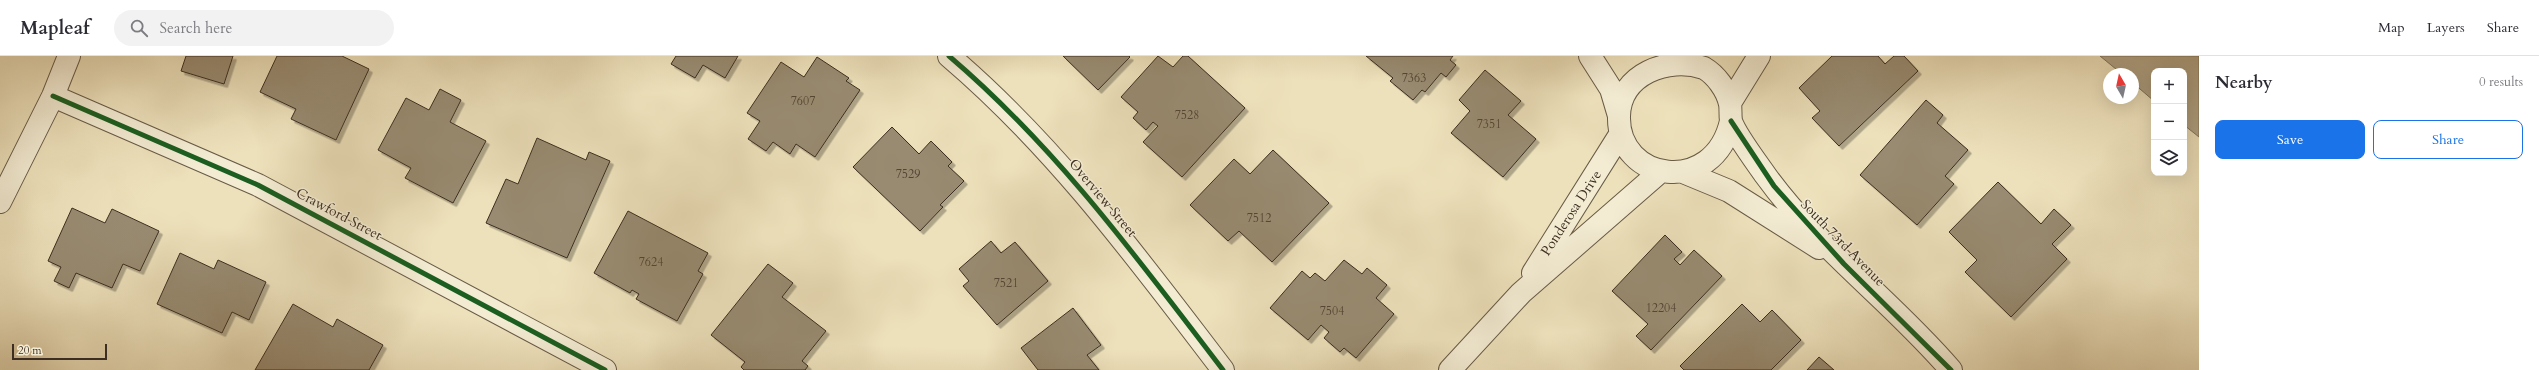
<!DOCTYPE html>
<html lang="en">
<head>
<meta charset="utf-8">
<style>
	:root { --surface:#fff; --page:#f2f2f3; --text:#2b2b33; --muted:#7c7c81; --line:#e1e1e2; --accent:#1a73e8 }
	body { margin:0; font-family:Cardo,serif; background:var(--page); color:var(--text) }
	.controls { position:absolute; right:12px; top:12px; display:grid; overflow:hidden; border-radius:8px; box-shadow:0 4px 16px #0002 }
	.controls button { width:36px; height:36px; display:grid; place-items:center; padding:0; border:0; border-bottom:1px solid var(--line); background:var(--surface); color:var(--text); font:20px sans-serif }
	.compass { position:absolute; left:2103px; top:12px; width:36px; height:36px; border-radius:50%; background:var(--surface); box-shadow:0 4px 16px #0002; rotate:351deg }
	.scale { position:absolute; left:12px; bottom:10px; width:95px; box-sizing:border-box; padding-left:4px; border:2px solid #3c2e20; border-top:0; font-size:11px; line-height:14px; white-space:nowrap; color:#3c2e20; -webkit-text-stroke:3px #f3ecd3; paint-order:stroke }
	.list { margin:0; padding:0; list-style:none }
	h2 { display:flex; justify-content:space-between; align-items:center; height:52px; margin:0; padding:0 16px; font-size:17px }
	h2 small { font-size:13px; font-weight:400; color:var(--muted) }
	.actions { display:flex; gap:8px; padding:12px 16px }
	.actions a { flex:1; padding:9px 0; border:1px solid var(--accent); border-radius:8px; text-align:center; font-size:14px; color:var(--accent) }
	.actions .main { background:var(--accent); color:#fff }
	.icon { flex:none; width:22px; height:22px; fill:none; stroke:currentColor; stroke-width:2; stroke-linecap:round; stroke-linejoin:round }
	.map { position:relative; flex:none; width:2199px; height:314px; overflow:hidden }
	header { display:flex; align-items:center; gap:24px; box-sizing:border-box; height:56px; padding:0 20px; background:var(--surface); border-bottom:1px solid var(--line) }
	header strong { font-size:19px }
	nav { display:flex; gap:22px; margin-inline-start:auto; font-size:14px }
	.search { width:280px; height:36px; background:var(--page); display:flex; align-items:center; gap:10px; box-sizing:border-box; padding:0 14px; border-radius:22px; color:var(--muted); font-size:15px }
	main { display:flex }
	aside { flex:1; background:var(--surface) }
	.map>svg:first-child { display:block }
	.water { fill:#b1a486; stroke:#82755d }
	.building { fill:#988b71; stroke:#3c2e20; filter:url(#shadow) }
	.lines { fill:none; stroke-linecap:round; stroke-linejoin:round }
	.minor-casing { stroke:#685b47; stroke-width:24 }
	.minor { stroke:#f3ecd3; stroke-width:22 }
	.cycleway-casing { stroke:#f3ecd3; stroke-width:8 }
	.cycleway { stroke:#1b5e20; stroke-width:5 }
	.labels { text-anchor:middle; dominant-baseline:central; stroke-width:3; stroke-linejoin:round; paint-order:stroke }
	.number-label { font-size:12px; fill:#534534 }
	.street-label { font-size:14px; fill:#3c2e20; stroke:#f3ecd3 }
</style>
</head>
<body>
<header>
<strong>Mapleaf</strong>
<div class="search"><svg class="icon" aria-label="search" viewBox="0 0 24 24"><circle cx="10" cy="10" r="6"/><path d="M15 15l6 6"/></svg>Search here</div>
<nav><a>Map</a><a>Layers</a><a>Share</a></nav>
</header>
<main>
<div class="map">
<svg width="2199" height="314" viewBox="0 0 2199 314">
	<defs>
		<filter id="shadow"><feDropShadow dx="3.5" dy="3.5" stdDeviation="0" flood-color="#0004"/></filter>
	</defs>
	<rect width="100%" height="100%" fill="#ede1bb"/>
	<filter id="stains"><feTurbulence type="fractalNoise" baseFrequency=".005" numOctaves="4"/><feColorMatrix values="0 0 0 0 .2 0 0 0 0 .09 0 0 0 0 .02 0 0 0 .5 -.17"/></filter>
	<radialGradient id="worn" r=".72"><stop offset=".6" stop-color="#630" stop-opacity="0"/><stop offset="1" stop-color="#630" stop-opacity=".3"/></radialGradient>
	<!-- water -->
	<path class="water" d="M 2100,0 L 2199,0 L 2199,81 L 2184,69 L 2184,15 L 2154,15 L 2154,45 L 2133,27 L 2133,18 L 2122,18 Z"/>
	<!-- building -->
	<path class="building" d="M 186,0 L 233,0 L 224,28 L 181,15 Z
		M 277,0 L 342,0 L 369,13 L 336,84 L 291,63 L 296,53 L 260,36 Z
		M 676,0 L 738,0 L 725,22 L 703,9 L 695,22 L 671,8 Z
		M 1063,0 L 1129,0 L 1130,1 L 1098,34 Z
		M 1158,0 L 1173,11 L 1183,0 L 1188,0 L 1245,52 L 1182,121 L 1143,86 L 1158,70 L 1153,66 L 1146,74 L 1133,62 L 1138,56 L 1121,41 Z
		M 1366,0 L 1453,0 L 1450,4 L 1456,9 L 1446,21 L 1441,17 L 1425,36 L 1422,34 L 1413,44 L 1390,25 L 1393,22 Z
		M 1832,0 L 1878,0 L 1885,8 L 1894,0 L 1904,0 L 1918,15 L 1839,90 L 1812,62 L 1820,55 L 1799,32 Z
		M 817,1 L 849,22 L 846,25 L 860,34 L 815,101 L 796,88 L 790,98 L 773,86 L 766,95 L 748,83 L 760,65 L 747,57 L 781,6 L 804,21 Z
		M 1485,14 L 1521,45 L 1508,59 L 1536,83 L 1503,121 L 1451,77 L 1470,55 L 1459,44 Z
		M 440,33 L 461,44 L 450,66 L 486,85 L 453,147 L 405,122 L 411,112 L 378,94 L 406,42 L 429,54 Z
		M 1926,44 L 1943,59 L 1937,67 L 1968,94 L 1945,120 L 1954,128 L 1917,169 L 1860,119 Z
		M 892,71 L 919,98 L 931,85 L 952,106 L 948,110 L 964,125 L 940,149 L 943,151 L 920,175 L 853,111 Z
		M 537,82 L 586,104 L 589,96 L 610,105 L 567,202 L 486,167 L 506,123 L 518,128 Z
		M 1273,94 L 1329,147 L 1272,206 L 1239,175 L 1228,185 L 1190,149 L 1234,103 L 1250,118 Z
		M 1998,126 L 2041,168 L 2054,153 L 2071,169 L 2052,188 L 2067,203 L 2011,261 L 1965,216 L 1977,204 L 1949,176 Z
		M 72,152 L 105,167 L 112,153 L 159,175 L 140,215 L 123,208 L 112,232 L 76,217 L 69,232 L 54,225 L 61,211 L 48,205 Z
		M 628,155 L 708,197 L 698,215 L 703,218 L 677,265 L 636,243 L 639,238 L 632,234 L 630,237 L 594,217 Z
		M 1665,179 L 1682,196 L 1674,203 L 1680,209 L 1694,194 L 1722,220 L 1651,294 L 1636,280 L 1648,268 L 1612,235 Z
		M 991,185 L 1001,197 L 1015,186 L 1048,225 L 997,269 L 963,230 L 969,225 L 959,213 Z
		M 180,197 L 214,213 L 218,204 L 266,226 L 249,264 L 232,256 L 222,277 L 157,248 Z
		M 1344,204 L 1362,218 L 1367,212 L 1387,229 L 1376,242 L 1394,258 L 1356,302 L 1344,292 L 1340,296 L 1324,282 L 1329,276 L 1321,269 L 1308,284 L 1270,252 L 1302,215 L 1310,222 L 1315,217 L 1325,225 Z
		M 768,208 L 793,227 L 782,241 L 826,275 L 802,305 L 808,310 L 805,314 L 744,314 L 741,311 L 745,306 L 711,279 Z
		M 293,248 L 333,271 L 337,263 L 383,289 L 369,314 L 255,314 Z
		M 1742,248 L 1760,266 L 1772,254 L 1801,284 L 1771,314 L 1684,314 L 1680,310 Z
		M 1073,252 L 1101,289 L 1087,299 L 1099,314 L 1038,314 L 1021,292 Z
		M 1819,301 L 1834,314 L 1807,314 Z"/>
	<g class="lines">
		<defs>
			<path id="minor" d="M 949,0 C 1056,91 1138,203 1223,314
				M 1590,0 L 1611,33 L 1619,60
				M 53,40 L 258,129 L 605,314
				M 1730,47 L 1759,0
				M 1731,65 C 1714,141 1617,126 1619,60 C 1620,18 1668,0 1704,12 C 1716,19 1727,34 1730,48 C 1731,53 1730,59 1731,65 C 1735,78 1757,107 1766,120 C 1819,193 1893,246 1951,314
				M 1683,116 L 1729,135 L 1819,192
				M 0,146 L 53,40 L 69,0
				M 1533,217 L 1621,77
				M 1450,314 L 1521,237 L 1661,115"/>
		</defs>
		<!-- minor casing -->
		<use href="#minor" class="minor-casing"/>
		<!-- minor -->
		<use href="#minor" class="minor"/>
		<defs>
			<path id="cycleway" d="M 949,0 C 1056,91 1138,203 1223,314
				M 53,40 L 258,129 L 605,314
				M 1731,65 L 1774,130 L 1844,208 L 1951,314"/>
		</defs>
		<!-- cycleway casing -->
		<use href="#cycleway" class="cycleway-casing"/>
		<!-- cycleway -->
		<use href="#cycleway" class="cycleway"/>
	</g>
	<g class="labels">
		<!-- number labels -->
		<g class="number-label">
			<text x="1414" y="22">7363</text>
			<text x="803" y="45">7607</text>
			<text x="1187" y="59">7528</text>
			<text x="1489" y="68">7351</text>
			<text x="908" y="118">7529</text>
			<text x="1259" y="162">7512</text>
			<text x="651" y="206">7624</text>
			<text x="1006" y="227">7521</text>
			<text x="1661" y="252">12204</text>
			<text x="1332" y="255">7504</text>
		</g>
		<!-- street labels -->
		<g class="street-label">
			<text transform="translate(1103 142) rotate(50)">Overview Street</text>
			<text transform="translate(1571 157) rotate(-57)">Ponderosa Drive</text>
			<text transform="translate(339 158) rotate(28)">Crawford Street</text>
			<text transform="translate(1843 187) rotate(46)">South 73rd Avenue</text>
		</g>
	</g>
	<rect width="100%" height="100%" filter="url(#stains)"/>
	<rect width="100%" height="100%" fill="url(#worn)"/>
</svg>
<div class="controls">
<button>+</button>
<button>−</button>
<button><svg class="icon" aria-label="layers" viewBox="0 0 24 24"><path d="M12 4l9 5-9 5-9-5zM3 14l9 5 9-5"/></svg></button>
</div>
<svg class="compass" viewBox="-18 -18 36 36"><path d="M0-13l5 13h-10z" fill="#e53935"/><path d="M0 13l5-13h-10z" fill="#7c7c81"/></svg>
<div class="scale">20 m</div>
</div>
<aside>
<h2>Nearby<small>0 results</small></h2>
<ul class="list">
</ul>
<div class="actions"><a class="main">Save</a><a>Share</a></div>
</aside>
</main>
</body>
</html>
